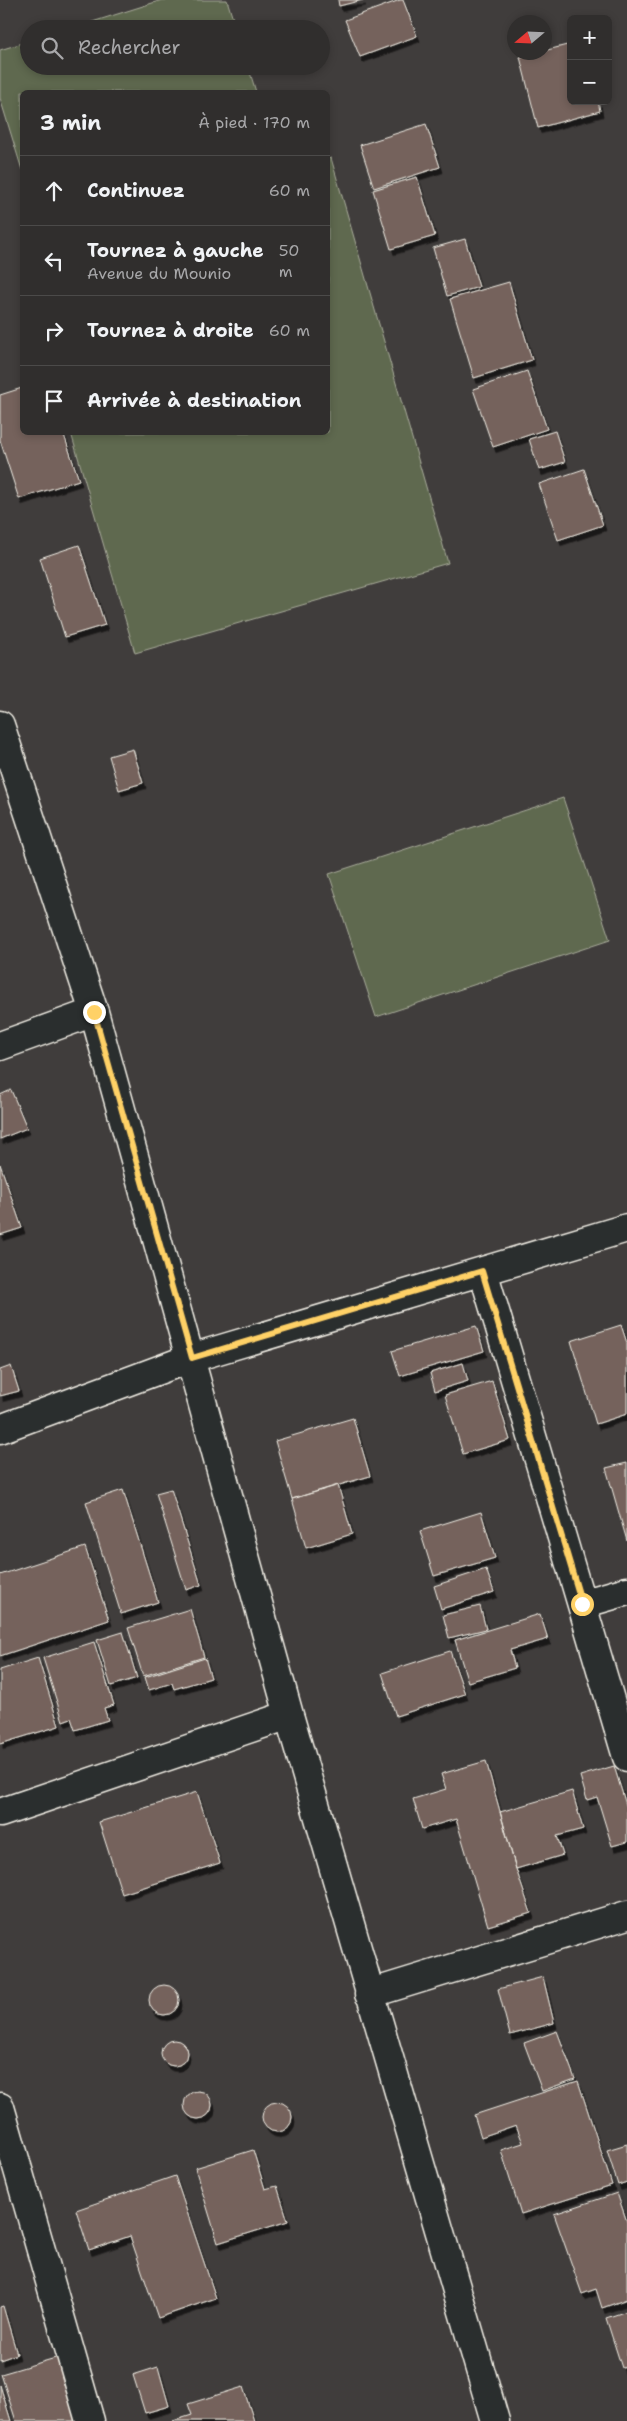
<!DOCTYPE html>
<html lang="fr">
<head>
<meta charset="utf-8">
<style>
	:root { --surface:#302e2d; --page:#383635; --text:#f1f3f6; --muted:#a8a8aa; --line:#4b4a49 }
	body { margin:0; font-family:"Shantell Sans",sans-serif; background:var(--page); color:var(--text) }
	.controls { position:absolute; right:15px; top:15px; display:grid; overflow:hidden; border-radius:8px; box-shadow:0 2px 8px #0003 }
	.controls button { width:45px; height:45px; display:grid; place-items:center; padding:0; border:0; border-bottom:1px solid var(--line); background:var(--surface); color:var(--text); font:25px sans-serif }
	.compass { position:absolute; left:507px; top:15px; width:45px; height:45px; border-radius:50%; background:var(--surface); box-shadow:0 2px 8px #0003; rotate:251deg }
	.stop { position:absolute; width:15px; height:15px; margin:-11px; border:4px solid #ffd166; border-radius:50%; background:#fff }
	.stop.end { background:#ffd166; border-color:#fff; box-shadow:0 1px 5px #0008 }
	.list { margin:0; padding:0; list-style:none }
	h2 { display:flex; justify-content:space-between; align-items:center; height:65px; margin:0; padding:0 20px; font-size:21px }
	h2 small { font-size:16px; font-weight:400; color:var(--muted) }
	.list li { display:grid; grid-template-columns:32px 1fr auto; gap:15px; align-items:center; box-sizing:border-box; height:70px; padding:0 20px; border-top:1px solid var(--line) }
	.list b { display:block; font-size:19px; white-space:nowrap }
	.list p { margin:0; font-size:16px; white-space:nowrap; color:var(--muted) }
	.list em { font-size:16px; font-style:normal; color:var(--muted) }
	.icon { flex:none; width:28px; height:28px; fill:none; stroke:currentColor; stroke-width:2; stroke-linecap:round; stroke-linejoin:round }
	.map { position:relative; flex:none; width:627px; height:2421px; overflow:hidden }
	.search { position:absolute; background:var(--surface); box-shadow:0 2px 8px #0003; left:20px; top:20px; width:310px; height:55px; display:flex; align-items:center; gap:12px; box-sizing:border-box; padding:0 18px; border-radius:28px; color:var(--muted); font-size:19px }
	.panel { position:absolute; background:var(--surface); box-shadow:0 2px 8px #0003; left:20px; top:90px; width:310px; height:345px; border-radius:8px }
	.map>svg:first-child { display:block }
	.green { fill:#5f6950; stroke:#aaad9c }
	.building { fill:#74625c; stroke:#f4f1e8; filter:url(#shadow) }
	.lines { fill:none; stroke-linecap:round; stroke-linejoin:round }
	.minor-casing { stroke:#f4f1e8; stroke-width:31 }
	.minor { stroke:#2a2d2e; stroke-width:28 }
	.route { stroke:#ffd166; stroke-width:6 }
</style>
</head>
<body>
<div class="map">
<svg width="627" height="2421" viewBox="0 0 627 2421">
	<defs>
		<filter id="shadow"><feDropShadow dx="3" dy="5.5" stdDeviation="0" flood-color="#0009"/></filter>
	</defs>
	<rect width="100%" height="100%" fill="#403d3c"/>
	<filter id="ink" filterUnits="userSpaceOnUse"><feTurbulence type="fractalNoise" baseFrequency=".02" numOctaves="2"/><feDisplacementMap in="SourceGraphic" scale="10" xChannelSelector="R" yChannelSelector="G"/><feConvolveMatrix kernelMatrix="1 2 1 2 8 2 1 2 1" color-interpolation-filters="sRGB"/></filter>
	<g filter="url(#ink)">
		<!-- green -->
		<path class="green" d="M 162,0 L 227,0 L 236,29 L 70,29 Z
			M 29,41 L 29,66 L 248,66 L 256,92 L 22,92 L 22,170 L 0,98 L 0,50 Z
			M 331,158 L 448,563 L 135,653 L 71,433 L 328,432 L 328,159 Z
			M 563,798 L 610,940 L 376,1017 L 329,874 Z"/>
		<!-- building -->
		<path class="building" d="M 338,0 L 363,0 L 339,6 Z
			M 400,0 L 403,0 L 417,36 L 360,57 L 345,20 Z
			M 571,44 L 571,101 L 598,101 L 600,111 L 538,128 L 520,57 Z
			M 426,124 L 440,167 L 374,188 L 360,145 Z
			M 417,177 L 435,236 L 391,249 L 373,190 Z
			M 465,239 L 479,287 L 447,296 L 433,248 Z
			M 509,282 L 532,360 L 474,378 L 450,299 Z
			M 527,371 L 547,429 L 493,447 L 473,389 Z
			M 22,388 L 22,432 L 63,432 L 79,480 L 19,499 L 0,440 L 0,395 Z
			M 555,431 L 565,462 L 539,470 L 529,439 Z
			M 584,469 L 603,525 L 558,540 L 539,484 Z
			M 79,545 L 105,625 L 65,637 L 40,558 Z
			M 133,749 L 143,783 L 119,790 L 109,756 Z
			M 11,1090 L 27,1128 L 0,1139 L 0,1095 Z
			M 0,1164 L 22,1228 L 0,1235 Z
			M 621,1325 L 627,1343 L 627,1414 L 596,1424 L 571,1341 Z
			M 476,1326 L 484,1351 L 400,1376 L 392,1351 Z
			M 463,1363 L 468,1381 L 435,1391 L 430,1373 Z
			M 11,1366 L 19,1391 L 0,1396 L 0,1370 Z
			M 492,1381 L 510,1440 L 463,1454 L 445,1395 Z
			M 353,1418 L 370,1476 L 292,1499 L 275,1441 Z
			M 627,1463 L 627,1541 L 606,1468 Z
			M 338,1485 L 352,1534 L 306,1548 L 292,1499 Z
			M 171,1489 L 201,1585 L 186,1590 L 156,1493 Z
			M 123,1490 L 158,1602 L 121,1614 L 86,1502 Z
			M 481,1512 L 495,1558 L 434,1576 L 420,1531 Z
			M 85,1547 L 109,1620 L 0,1656 L 0,1575 Z
			M 486,1569 L 494,1592 L 441,1609 L 434,1586 Z
			M 480,1606 L 486,1629 L 449,1638 L 443,1615 Z
			M 190,1609 L 204,1657 L 143,1676 L 128,1628 Z
			M 540,1614 L 548,1639 L 510,1650 L 515,1668 L 468,1682 L 455,1640 Z
			M 123,1632 L 137,1678 L 111,1686 L 97,1640 Z
			M 94,1642 L 114,1705 L 104,1708 L 108,1720 L 75,1730 L 71,1718 L 63,1721 L 43,1658 Z
			M 450,1651 L 465,1694 L 396,1716 L 382,1673 Z
			M 38,1658 L 59,1726 L 0,1744 L 0,1670 Z
			M 205,1658 L 211,1678 L 174,1689 L 172,1683 L 149,1690 L 145,1677 Z
			M 486,1761 L 516,1869 L 531,1913 L 488,1926 L 456,1819 L 422,1829 L 413,1799 L 446,1789 L 441,1774 Z
			M 614,1766 L 627,1808 L 627,1842 L 612,1846 L 597,1797 L 587,1800 L 580,1776 Z
			M 572,1791 L 583,1829 L 557,1836 L 563,1855 L 516,1869 L 500,1812 Z
			M 197,1792 L 220,1863 L 122,1894 L 99,1822 Z
			M 543,1977 L 554,2023 L 510,2035 L 498,1989 Z
			M149 2000a15 15 0 1 1 30 0a15 15 0 1 1-30 0Z
			M 557,2031 L 575,2079 L 542,2091 L 524,2043 Z
			M161 2053a13 13 0 1 1 26 0a13 13 0 1 1-26 0Z
			M 578,2081 L 612,2185 L 521,2214 L 501,2150 L 523,2143 L 516,2125 L 481,2137 L 474,2115 Z
			M184 2105a14 14 0 1 1 28 0a14 14 0 1 1-28 0Z
			M262 2117a15 15 0 1 1 30 0a15 15 0 1 1-30 0Z
			M 627,2144 L 627,2182 L 618,2185 L 607,2150 Z
			M 253,2150 L 265,2189 L 277,2186 L 288,2221 L 218,2243 L 195,2168 Z
			M 175,2176 L 216,2298 L 158,2318 L 130,2236 L 89,2250 L 76,2210 Z
			M 617,2193 L 627,2222 L 627,2299 L 602,2308 L 596,2289 L 582,2294 L 554,2214 Z
			M 3,2306 L 17,2354 L 0,2360 L 0,2307 Z
			M 627,2311 L 627,2367 L 622,2368 L 606,2318 Z
			M 59,2357 L 79,2421 L 16,2421 L 1,2374 Z
			M 158,2367 L 169,2406 L 145,2413 L 133,2375 Z
			M 0,2385 L 11,2421 L 0,2421 Z
			M 243,2387 L 254,2421 L 173,2421 L 192,2415 L 188,2404 Z"/>
		<g class="lines">
			<defs>
				<path id="minor" d="M 0,725 L 94,1012 L 289,1715 L 495,2421
					M 0,1046 L 94,1012
					M 483,1271 L 627,1757
					M 0,1429 L 191,1358 L 627,1228
					M 582,1604 L 627,1591
					M 0,1813 L 289,1715
					M 369,1994 L 627,1915
					M 0,2107 L 90,2421"/>
			</defs>
			<!-- minor casing -->
			<use href="#minor" class="minor-casing"/>
			<!-- minor -->
			<use href="#minor" class="minor"/>
		</g>
	</g>
	<g class="lines" filter="url(#ink)">
		<!-- route -->
		<path class="route" d="M 94,1012 L 192,1358 L 482,1271 L 582,1604"/>
	</g>
</svg>
<div class="controls">
<button>+</button>
<button>−</button>
</div>
<svg class="compass" viewBox="-18 -18 36 36"><path d="M0-13l5 13h-10z" fill="#e53935"/><path d="M0 13l5-13h-10z" fill="#a8a8aa"/></svg>
<div class="stop" style="left:582px;top:1604px"></div>
<div class="stop end" style="left:94px;top:1012px"></div>
<div class="search"><svg class="icon" aria-label="search" viewBox="0 0 24 24"><circle cx="10" cy="10" r="6"/><path d="M15 15l6 6"/></svg>Rechercher</div>
<section class="panel">
<h2>3 min<small>À pied · 170 m</small></h2>
<ul class="list">
<li><svg class="icon" aria-label="ahead" viewBox="0 0 24 24"><path d="M12 20V5M6 11l6-6 6 6"/></svg><div><b>Continuez</b></div><em>60 m</em></li>
<li><svg class="icon" aria-label="left" viewBox="0 0 24 24"><path d="M17 20v-9H6M10 6l-5 5 5 5"/></svg><div><b>Tournez à gauche</b><p>Avenue du Mounio</p></div><em>50 m</em></li>
<li><svg class="icon" aria-label="right" viewBox="0 0 24 24"><path d="M7 20v-9h11M14 6l5 5-5 5"/></svg><div><b>Tournez à droite</b></div><em>60 m</em></li>
<li><svg class="icon" aria-label="arrive" viewBox="0 0 24 24"><path d="M6 21V4h12l-3 4 3 4H6"/></svg><div><b>Arrivée à destination</b></div></li>
</ul>
</section>
</div>
</body>
</html>
